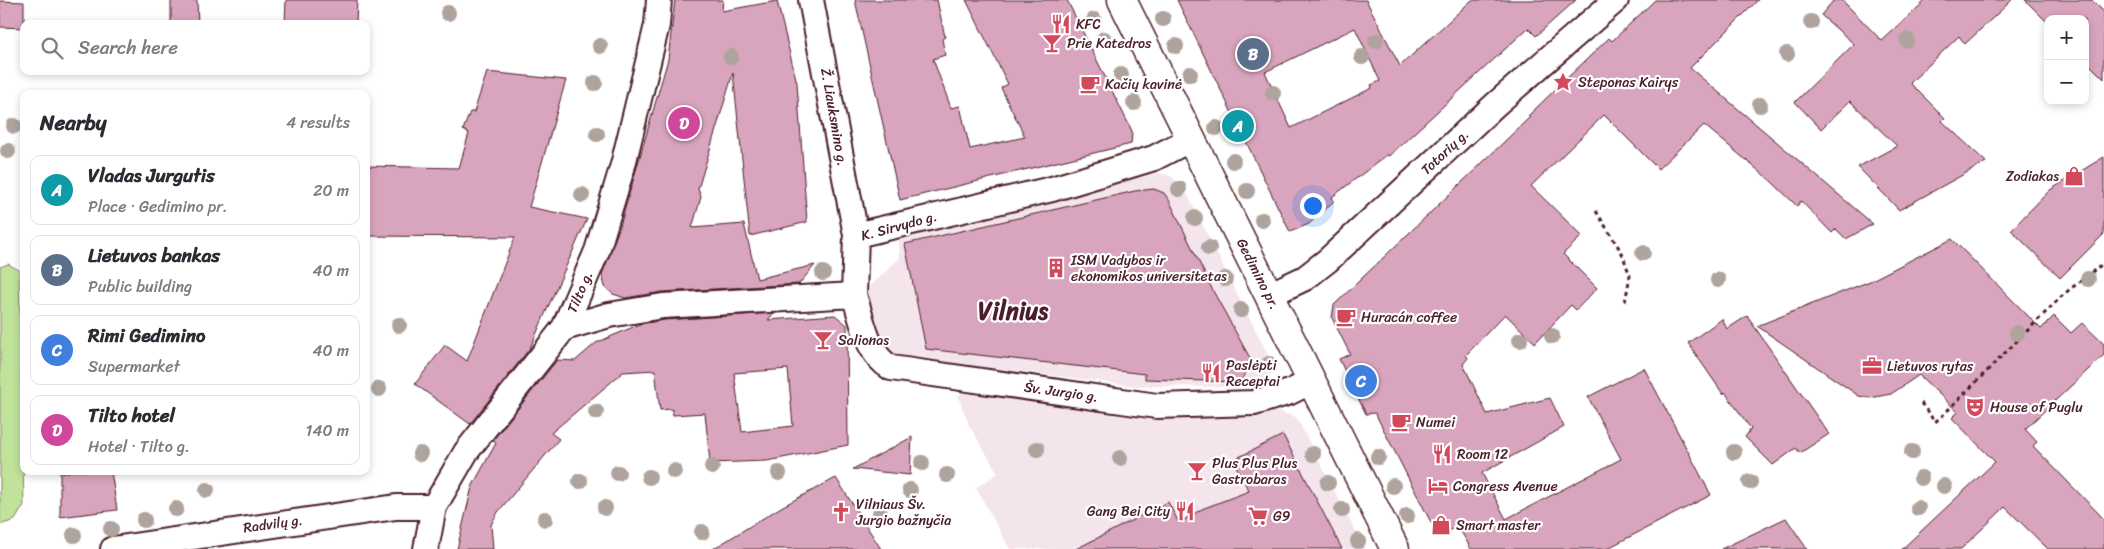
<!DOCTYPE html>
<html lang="en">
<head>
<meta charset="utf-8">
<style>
	:root { --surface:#fff; --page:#f7f7f7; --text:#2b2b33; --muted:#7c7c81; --line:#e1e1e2; --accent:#d1495b }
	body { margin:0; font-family:Sriracha,sans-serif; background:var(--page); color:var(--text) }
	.controls { position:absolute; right:15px; top:15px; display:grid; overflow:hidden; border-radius:10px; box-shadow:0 2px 8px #0003 }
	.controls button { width:45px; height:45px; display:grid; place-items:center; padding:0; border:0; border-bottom:1px solid var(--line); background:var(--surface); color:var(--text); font:25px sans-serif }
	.you { position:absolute; left:1312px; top:205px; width:18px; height:18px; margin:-12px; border:4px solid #fff; border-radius:50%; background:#1a73e8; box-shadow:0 0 0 8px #1a73e833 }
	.badge { display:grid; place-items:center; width:32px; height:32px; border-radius:50%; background:var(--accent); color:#fff; font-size:16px; font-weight:700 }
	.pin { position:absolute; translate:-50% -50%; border:2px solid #fff; box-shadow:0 1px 5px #0006 }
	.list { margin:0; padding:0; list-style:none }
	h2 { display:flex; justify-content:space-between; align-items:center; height:65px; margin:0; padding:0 20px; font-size:21px }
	h2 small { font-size:16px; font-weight:400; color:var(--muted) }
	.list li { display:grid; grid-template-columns:32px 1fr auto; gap:15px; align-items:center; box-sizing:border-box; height:70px; margin:0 10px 10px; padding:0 10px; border:1px solid var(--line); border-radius:10px }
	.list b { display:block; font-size:19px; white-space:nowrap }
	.list p { margin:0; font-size:16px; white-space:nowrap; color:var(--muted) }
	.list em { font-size:16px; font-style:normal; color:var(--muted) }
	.icon { flex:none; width:28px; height:28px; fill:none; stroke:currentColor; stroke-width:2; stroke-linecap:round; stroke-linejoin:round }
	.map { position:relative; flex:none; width:2104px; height:549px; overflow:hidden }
	.search { position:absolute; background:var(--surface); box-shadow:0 2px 8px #0003; left:20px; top:20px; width:350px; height:55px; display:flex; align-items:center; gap:12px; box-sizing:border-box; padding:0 18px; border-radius:10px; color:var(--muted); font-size:19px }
	.panel { position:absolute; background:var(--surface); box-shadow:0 2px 8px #0003; left:20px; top:90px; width:350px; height:385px; border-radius:10px }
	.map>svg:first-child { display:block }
	.built { fill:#f4e4eb }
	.green { fill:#c0e29b; stroke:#858063 }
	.building { fill:#d9a4bd; stroke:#4a1f2b; fill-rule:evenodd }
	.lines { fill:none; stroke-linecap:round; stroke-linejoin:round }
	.minor-casing { stroke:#4a1f2b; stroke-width:28 }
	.secondary-casing { stroke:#4a1f2b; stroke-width:31 }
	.path { stroke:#4a1f2b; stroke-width:3; stroke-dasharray:4 4; stroke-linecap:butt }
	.minor { stroke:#fff; stroke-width:24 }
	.secondary { stroke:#fff; stroke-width:28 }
	.tree { fill:#afa49d }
	.labels { text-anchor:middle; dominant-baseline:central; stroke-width:4.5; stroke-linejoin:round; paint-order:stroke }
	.poi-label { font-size:14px; fill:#4a1f2b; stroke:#fff; text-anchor:start }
	.street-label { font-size:14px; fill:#4a1f2b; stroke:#fff }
	.town-label { font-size:24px; font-weight:bold; fill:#4a1f2b; stroke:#fff }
</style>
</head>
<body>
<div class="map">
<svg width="2104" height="549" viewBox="0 0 2104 549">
	<rect width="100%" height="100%" fill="#fff"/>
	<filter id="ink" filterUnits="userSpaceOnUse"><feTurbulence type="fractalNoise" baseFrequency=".02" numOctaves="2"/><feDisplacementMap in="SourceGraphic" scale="10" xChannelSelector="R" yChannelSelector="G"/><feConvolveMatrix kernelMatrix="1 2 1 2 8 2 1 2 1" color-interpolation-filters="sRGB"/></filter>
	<g filter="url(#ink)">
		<!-- built -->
		<path class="built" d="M 1158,173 L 1171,176 L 1186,192 L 1273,365 L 1270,374 L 1263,383 L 1249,387 L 1135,386 L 892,355 L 878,345 L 868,288 L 900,258 L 899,241 L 905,235 Z
			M 967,389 L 1148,411 L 1280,412 L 1296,417 L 1365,549 L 1010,549 L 976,488 L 998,473 L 969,425 L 958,396 Z"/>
		<!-- green -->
		<path class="green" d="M 8,264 L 19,270 L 24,505 L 15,520 L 0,525 L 0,267 Z"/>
		<!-- building -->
		<path class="building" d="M 171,0 L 197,0 L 198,24 L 171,24 Z
			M 286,0 L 357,0 L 356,24 L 285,24 Z
			M 675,0 L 723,0 L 722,11 L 777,1 L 797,83 L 807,222 L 750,236 L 733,73 L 698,189 L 701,197 L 692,228 L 744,224 L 757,279 L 815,265 L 799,284 L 662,292 L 625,298 L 613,294 L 605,287 L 602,274 L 620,226 L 668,59 Z
			M 855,0 L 937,0 L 945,37 L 942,39 L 945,55 L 933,59 L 951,108 L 960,106 L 970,149 L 1025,137 L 1001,88 L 1008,84 L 966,0 L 1067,0 L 1132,131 L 1131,144 L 900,200 Z
			M 1177,0 L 1366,0 L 1400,66 L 1472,0 L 1576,0 L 1536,36 L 1528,28 L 1389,156 L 1387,155 L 1332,197 L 1334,201 L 1309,224 L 1290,232 ZM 1355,28 L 1380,81 L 1371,85 L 1372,88 L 1291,128 L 1265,72 Z
			M 1655,0 L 1758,0 L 1690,68 L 1873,224 L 1846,239 L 1836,229 L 1832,233 L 1801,201 L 1797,206 L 1771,181 L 1704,125 L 1658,169 L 1604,115 L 1531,186 L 1582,236 L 1563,254 L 1597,288 L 1576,310 L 1571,305 L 1535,343 L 1505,314 L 1466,355 L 1468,358 L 1463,364 L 1487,414 L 1550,398 L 1564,427 L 1482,473 L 1506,519 L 1621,459 L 1588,397 L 1644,368 L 1711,495 L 1606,549 L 1471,549 L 1458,526 L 1438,536 L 1375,413 L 1366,414 L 1339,359 L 1350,354 L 1332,318 L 1334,305 L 1530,117 L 1528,116 L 1563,82 L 1609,38 L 1612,41 Z
			M 1834,0 L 1842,0 L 1882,41 L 1926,0 L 2012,0 L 1965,44 L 1959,36 L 1910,83 L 1945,118 L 1942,121 L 1986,162 L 1899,210 L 1858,167 L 1897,146 L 1850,101 L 1821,129 L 1795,102 L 1854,44 L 1821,15 Z
			M 2025,0 L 2092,0 L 2104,12 L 2104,79 L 2085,60 L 2085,19 L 2048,19 L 2048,23 Z
			M 0,1 L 24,2 L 24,28 L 0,27 Z
			M 487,72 L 566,80 L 529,207 L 587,219 L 530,348 L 470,424 L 415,384 L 445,345 L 467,361 L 515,237 L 366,236 L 366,166 L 459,168 L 469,133 L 463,130 L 470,112 L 474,112 Z
			M 2104,157 L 2104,234 L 2060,278 L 2011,230 L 2050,190 Z
			M 1154,189 L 1164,193 L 1169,200 L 1213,291 L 1251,360 L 1244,377 L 1237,382 L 1145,379 L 1145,374 L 926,349 L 905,244 L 1135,191 Z
			M 1952,239 L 2041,329 L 2054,316 L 2071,333 L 2082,323 L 2104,344 L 2104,355 L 2025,429 L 2037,442 L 2033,446 L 2104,519 L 2104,549 L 2048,549 L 2005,507 L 1961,549 L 1902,549 L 1995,462 L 1952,418 L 1958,412 L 1919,375 L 1891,394 L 1870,398 L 1859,396 L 1757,326 L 1870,281 Z
			M 774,313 L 768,320 L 835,315 L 847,325 L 848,445 L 767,461 L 710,463 L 705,413 L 673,415 L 672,409 L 660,410 L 655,370 L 623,372 L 551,433 L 559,439 L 498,512 L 494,519 L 491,525 L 493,549 L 457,549 L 472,487 L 496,443 L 493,440 L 557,360 L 575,361 L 596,343 L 640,324 L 665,320 ZM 788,369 L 793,426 L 742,432 L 734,373 Z
			M 1747,316 L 1829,434 L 1800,453 L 1796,448 L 1773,465 L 1745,437 L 1751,429 L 1725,392 L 1723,394 L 1688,343 L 1722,319 L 1727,329 Z
			M 1283,435 L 1342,549 L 1076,549 L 1168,502 L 1179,523 L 1202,509 L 1249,491 L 1233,460 Z
			M 912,437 L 910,475 L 853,469 Z
			M 73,471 L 111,471 L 117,510 L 60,517 L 60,473 Z
			M 836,478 L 881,549 L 713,549 L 783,506 Z
			M 1786,518 L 1807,549 L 1721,549 Z"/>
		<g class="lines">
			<defs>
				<path id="minor" d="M 856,235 L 1052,189 L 1154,158 L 1191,139
					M 854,295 C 863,321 866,353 891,368 L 1157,406 L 1254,403 L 1290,392 L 1312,381
					M 1269,295 L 1305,278 L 1328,260 L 1496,104 L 1616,0
					M 564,328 L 609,315 L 663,306 L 854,295 L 856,235 L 811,0
					M 113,549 L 396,507 L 434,507
					M 426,549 L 434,507 L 466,452 L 564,328 L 597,251 L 623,165 L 657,25 L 659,0"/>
				<path id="secondary" d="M 1122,0 L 1395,549"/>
			</defs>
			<!-- minor casing -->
			<use href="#minor" class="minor-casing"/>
			<!-- secondary casing -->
			<use href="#secondary" class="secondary-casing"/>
			<!-- path -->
			<path class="path" d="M 1596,211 L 1622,253 L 1630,276 L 1625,302
				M 1921,403 L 1935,422 L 1942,416 L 2064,294 L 2101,265"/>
			<!-- minor -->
			<use href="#minor" class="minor"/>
			<!-- secondary -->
			<use href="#secondary" class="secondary"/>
		</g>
		<!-- trees -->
		<g class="tree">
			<circle cx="448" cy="13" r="8"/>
			<circle cx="1163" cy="19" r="8"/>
			<circle cx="1094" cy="20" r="8"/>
			<circle cx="1811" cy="22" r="8"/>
			<circle cx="1104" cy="39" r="8"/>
			<circle cx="1907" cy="40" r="8"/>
			<circle cx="1376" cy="41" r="8"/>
			<circle cx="600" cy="46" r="8"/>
			<circle cx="1176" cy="46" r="8"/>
			<circle cx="1787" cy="54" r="8"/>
			<circle cx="731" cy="57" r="8"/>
			<circle cx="1362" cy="57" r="8"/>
			<circle cx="1190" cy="74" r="8"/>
			<circle cx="1121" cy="75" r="8"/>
			<circle cx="595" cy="83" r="8"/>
			<circle cx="1273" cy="93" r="8"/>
			<circle cx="1134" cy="103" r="8"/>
			<circle cx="1760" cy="105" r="8"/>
			<circle cx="14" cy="126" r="8"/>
			<circle cx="1216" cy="128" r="8"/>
			<circle cx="597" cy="134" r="8"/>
			<circle cx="8" cy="151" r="8"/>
			<circle cx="1233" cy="161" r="8"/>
			<circle cx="1179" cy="189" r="8"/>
			<circle cx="1247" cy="191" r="8"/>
			<circle cx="582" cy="195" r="8"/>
			<circle cx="1195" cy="218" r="8"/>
			<circle cx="1262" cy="220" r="8"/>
			<circle cx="1209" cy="248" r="8"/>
			<circle cx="1643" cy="253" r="8"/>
			<circle cx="823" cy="273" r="8"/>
			<circle cx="1225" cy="279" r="8"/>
			<circle cx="2088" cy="279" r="8"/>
			<circle cx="1718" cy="280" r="8"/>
			<circle cx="1241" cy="310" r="8"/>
			<circle cx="399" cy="325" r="8"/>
			<circle cx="2017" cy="333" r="8"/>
			<circle cx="1552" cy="336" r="8"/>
			<circle cx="1520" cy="340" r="8"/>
			<circle cx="1269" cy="364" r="8"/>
			<circle cx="379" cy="389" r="8"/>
			<circle cx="596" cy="412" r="8"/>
			<circle cx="1037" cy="449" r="8"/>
			<circle cx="1734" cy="452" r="8"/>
			<circle cx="1912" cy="452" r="8"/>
			<circle cx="420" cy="454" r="8"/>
			<circle cx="1313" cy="454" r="8"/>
			<circle cx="1378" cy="457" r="8"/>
			<circle cx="1120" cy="458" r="8"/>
			<circle cx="922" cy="463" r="8"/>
			<circle cx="712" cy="467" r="8"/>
			<circle cx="674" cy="471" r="8"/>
			<circle cx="618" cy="473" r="8"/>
			<circle cx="779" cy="473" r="8"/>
			<circle cx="947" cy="475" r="8"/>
			<circle cx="649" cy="477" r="8"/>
			<circle cx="1921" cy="478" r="8"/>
			<circle cx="580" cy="481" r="8"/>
			<circle cx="1750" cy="482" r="8"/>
			<circle cx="1328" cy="483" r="8"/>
			<circle cx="1393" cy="486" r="8"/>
			<circle cx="1944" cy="486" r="8"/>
			<circle cx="207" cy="490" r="8"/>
			<circle cx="910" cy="490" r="8"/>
			<circle cx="605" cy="508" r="8"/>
			<circle cx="1918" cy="508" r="8"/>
			<circle cx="176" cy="509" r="8"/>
			<circle cx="1342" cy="510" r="8"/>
			<circle cx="880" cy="513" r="8"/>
			<circle cx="1407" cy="516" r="8"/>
			<circle cx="545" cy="519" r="8"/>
			<circle cx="144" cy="520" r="8"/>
			<circle cx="111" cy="529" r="8"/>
			<circle cx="702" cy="532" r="8"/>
			<circle cx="74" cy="535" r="8"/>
			<circle cx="1358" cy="541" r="8"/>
		</g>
	</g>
	<!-- icons -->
	<defs>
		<symbol id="restaurant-bare" viewBox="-9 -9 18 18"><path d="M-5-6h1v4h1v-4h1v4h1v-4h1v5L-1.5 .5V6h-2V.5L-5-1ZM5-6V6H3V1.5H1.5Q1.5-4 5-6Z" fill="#d1495b" stroke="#fff" stroke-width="2.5" paint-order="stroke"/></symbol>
		<symbol id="bar-bare" viewBox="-9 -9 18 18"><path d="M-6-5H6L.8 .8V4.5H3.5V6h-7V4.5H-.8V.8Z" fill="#d1495b" stroke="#fff" stroke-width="2.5" paint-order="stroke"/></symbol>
		<symbol id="sight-bare" viewBox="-9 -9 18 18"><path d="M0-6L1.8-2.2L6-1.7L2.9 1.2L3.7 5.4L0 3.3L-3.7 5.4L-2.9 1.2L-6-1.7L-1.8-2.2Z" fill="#d1495b" stroke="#fff" stroke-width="2.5" paint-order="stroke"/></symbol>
		<symbol id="cafe-bare" viewBox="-9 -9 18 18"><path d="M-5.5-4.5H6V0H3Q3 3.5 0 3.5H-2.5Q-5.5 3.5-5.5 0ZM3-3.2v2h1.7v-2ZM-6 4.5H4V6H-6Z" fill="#d1495b" stroke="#fff" stroke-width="2.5" paint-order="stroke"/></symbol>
		<symbol id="shop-bare" viewBox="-9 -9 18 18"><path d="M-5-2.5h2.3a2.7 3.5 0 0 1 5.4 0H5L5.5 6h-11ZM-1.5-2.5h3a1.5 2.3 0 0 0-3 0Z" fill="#d1495b" stroke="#fff" stroke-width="2.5" paint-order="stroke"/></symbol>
		<symbol id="building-bare" viewBox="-9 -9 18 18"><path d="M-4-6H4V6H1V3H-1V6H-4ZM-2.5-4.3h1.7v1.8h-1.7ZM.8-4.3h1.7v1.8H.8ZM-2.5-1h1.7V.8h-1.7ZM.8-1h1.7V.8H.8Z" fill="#d1495b" stroke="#fff" stroke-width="2.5" paint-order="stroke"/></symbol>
		<symbol id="office-bare" viewBox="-9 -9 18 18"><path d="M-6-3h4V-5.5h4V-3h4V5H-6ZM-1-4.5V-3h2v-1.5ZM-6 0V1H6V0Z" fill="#d1495b" stroke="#fff" stroke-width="2.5" paint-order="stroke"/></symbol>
		<symbol id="theatre-bare" viewBox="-9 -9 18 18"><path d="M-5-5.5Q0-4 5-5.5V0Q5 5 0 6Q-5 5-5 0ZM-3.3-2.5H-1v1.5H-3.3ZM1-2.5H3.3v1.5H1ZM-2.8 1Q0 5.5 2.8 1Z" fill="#d1495b" stroke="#fff" stroke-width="2.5" paint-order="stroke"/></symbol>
		<symbol id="hotel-bare" viewBox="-9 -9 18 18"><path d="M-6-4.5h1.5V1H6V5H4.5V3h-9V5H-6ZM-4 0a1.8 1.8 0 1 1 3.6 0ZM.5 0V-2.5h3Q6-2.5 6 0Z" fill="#d1495b" stroke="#fff" stroke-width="2.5" paint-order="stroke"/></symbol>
		<symbol id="church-bare" viewBox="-9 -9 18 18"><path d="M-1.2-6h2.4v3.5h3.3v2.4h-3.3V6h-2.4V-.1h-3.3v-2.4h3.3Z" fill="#d1495b" stroke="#fff" stroke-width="2.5" paint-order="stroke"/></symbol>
		<symbol id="supermarket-bare" viewBox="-9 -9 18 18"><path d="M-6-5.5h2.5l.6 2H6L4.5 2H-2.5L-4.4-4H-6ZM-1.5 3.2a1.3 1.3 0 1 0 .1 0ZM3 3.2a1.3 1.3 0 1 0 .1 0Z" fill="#d1495b" stroke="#fff" stroke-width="2.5" paint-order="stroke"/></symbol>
	</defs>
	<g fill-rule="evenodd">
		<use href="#restaurant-bare" x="1047" y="10" width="28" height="28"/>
		<use href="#bar-bare" x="1038" y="29" width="28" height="28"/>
		<use href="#sight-bare" x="1549" y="68" width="28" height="28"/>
		<use href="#cafe-bare" x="1076" y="70" width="28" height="28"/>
		<use href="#shop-bare" x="2060" y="162" width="28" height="28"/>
		<use href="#building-bare" x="1042" y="254" width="28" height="28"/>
		<use href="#cafe-bare" x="1332" y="303" width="28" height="28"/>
		<use href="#bar-bare" x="809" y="326" width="28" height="28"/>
		<use href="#office-bare" x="1858" y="352" width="28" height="28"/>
		<use href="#restaurant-bare" x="1197" y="359" width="28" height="28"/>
		<use href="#theatre-bare" x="1961" y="393" width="28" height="28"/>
		<use href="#cafe-bare" x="1387" y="408" width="28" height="28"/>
		<use href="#restaurant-bare" x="1428" y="440" width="28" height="28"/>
		<use href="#bar-bare" x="1183" y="457" width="28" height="28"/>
		<use href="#hotel-bare" x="1424" y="472" width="28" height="28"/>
		<use href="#restaurant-bare" x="1171" y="497" width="28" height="28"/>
		<use href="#church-bare" x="827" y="498" width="28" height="28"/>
		<use href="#supermarket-bare" x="1244" y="502" width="28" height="28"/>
		<use href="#shop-bare" x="1427" y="511" width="28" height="28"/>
	</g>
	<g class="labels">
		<!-- poi labels -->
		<g class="poi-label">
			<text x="1076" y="24">KFC</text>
			<text x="1067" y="43">Prie Katedros</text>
			<text x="1578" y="82">Steponas Kairys</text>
			<text x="1105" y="84">Kačių kavinė</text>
			<text x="2059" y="176" text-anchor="end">Zodiakas</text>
			<text x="1071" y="260">ISM Vadybos ir<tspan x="1071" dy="16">ekonomikos universitetas</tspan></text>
			<text x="1361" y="317">Huracán coffee</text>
			<text x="838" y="340">Salionas</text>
			<text x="1226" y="365">Paslėpti<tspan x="1226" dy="16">Receptai</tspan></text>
			<text x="1887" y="366">Lietuvos rytas</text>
			<text x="1990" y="407">House of Puglu</text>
			<text x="1416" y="422">Numei</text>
			<text x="1457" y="454">Room 12</text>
			<text x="1212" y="463">Plus Plus Plus<tspan x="1212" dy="16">Gastrobaras</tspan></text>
			<text x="1453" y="486">Congress Avenue</text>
			<text x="856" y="504">Vilniaus Šv.<tspan x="856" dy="16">Jurgio bažnyčia</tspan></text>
			<text x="1170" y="511" text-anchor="end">Gang Bei City</text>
			<text x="1273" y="516">G9</text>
			<text x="1456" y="525">Smart master</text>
		</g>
		<!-- street labels -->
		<g class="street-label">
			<text transform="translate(834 117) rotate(80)">Ž. Liauksmino g.</text>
			<text transform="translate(1445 152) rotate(-43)">Totorių g.</text>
			<text transform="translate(899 226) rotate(-15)">K. Sirvydo g.</text>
			<text transform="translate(1258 274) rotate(63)">Gedimino pr.</text>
			<text transform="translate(580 292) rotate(-67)">Tilto g.</text>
			<text transform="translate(1061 392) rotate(8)">Šv. Jurgio g.</text>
			<text transform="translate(273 524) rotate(-8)">Radvilų g.</text>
		</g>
		<!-- town labels -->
		<g class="town-label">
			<text x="1013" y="311">Vilnius</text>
		</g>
	</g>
</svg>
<div class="controls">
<button>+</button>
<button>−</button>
</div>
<div class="you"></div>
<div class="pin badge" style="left:1238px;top:126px;background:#0f9aa8">A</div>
<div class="pin badge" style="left:1253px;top:54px;background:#5c6f8a">B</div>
<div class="pin badge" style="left:1361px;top:381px;background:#3f7fe0">C</div>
<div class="pin badge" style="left:684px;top:123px;background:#d1479c">D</div>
<div class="search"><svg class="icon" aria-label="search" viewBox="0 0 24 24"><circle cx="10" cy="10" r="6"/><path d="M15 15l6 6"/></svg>Search here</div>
<section class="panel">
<h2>Nearby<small>4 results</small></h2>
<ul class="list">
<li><span class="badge" style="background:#0f9aa8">A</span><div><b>Vladas Jurgutis</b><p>Place · Gedimino pr.</p></div><em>20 m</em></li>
<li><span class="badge" style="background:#5c6f8a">B</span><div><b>Lietuvos bankas</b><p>Public building</p></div><em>40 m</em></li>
<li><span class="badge" style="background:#3f7fe0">C</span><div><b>Rimi Gedimino</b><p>Supermarket</p></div><em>40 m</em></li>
<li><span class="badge" style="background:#d1479c">D</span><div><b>Tilto hotel</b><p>Hotel · Tilto g.</p></div><em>140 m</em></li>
</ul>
</section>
</div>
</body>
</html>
